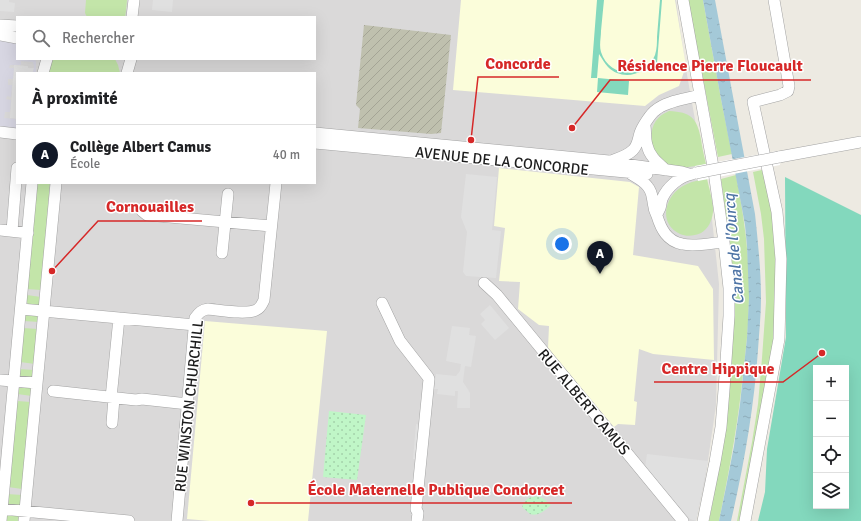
<!DOCTYPE html>
<html lang="fr">
<head>
<meta charset="utf-8">
<style>
	:root { --surface:#fff; --page:#f6f6f6; --text:#202124; --muted:#757577; --line:#e0e0e0; --accent:#111827 }
	body { margin:0; font-family:Signika,sans-serif; background:var(--page); color:var(--text) }
	.controls { position:absolute; right:12px; bottom:12px; display:grid; overflow:hidden; border-radius:0px; box-shadow:0 4px 16px #0002 }
	.controls button { width:36px; height:36px; display:grid; place-items:center; padding:0; border:0; border-bottom:1px solid var(--line); background:var(--surface); color:var(--text); font:20px sans-serif }
	.you { position:absolute; left:562px; top:244px; width:14px; height:14px; margin:-10px; border:3px solid #fff; border-radius:50%; background:#1a73e8; box-shadow:0 0 0 6px #1a73e833 }
	.badge { display:grid; place-items:center; width:26px; height:26px; border-radius:50%; background:var(--accent); color:#fff; font-size:13px; font-weight:700 }
	.pin { position:absolute; translate:-50% -33px; filter:drop-shadow(0 1px 2px #0008) }
	.pin::after { content:''; position:absolute; top:21px; width:14px; height:12px; background:inherit; clip-path:polygon(0 0,100% 0,50% 100%) }
	.list { margin:0; padding:0; list-style:none }
	h2 { display:flex; justify-content:space-between; align-items:center; height:52px; margin:0; padding:0 16px; font-size:17px }
	h2 small { font-size:13px; font-weight:400; color:var(--muted) }
	.list li { display:grid; grid-template-columns:26px 1fr auto; gap:12px; align-items:center; box-sizing:border-box; height:60px; padding:0 16px; border-top:1px solid var(--line) }
	.list b { display:block; font-size:15px; white-space:nowrap }
	.list p { margin:0; font-size:13px; white-space:nowrap; color:var(--muted) }
	.list em { font-size:13px; font-style:normal; color:var(--muted) }
	.icon { flex:none; width:22px; height:22px; fill:none; stroke:currentColor; stroke-width:2; stroke-linecap:round; stroke-linejoin:round }
	.map { position:relative; flex:none; width:861px; height:521px; overflow:hidden }
	.search { position:absolute; background:var(--surface); box-shadow:0 4px 16px #0002; left:16px; top:16px; width:300px; height:44px; display:flex; align-items:center; gap:10px; box-sizing:border-box; padding:0 14px; border-radius:0px; color:var(--muted); font-size:15px }
	.panel { position:absolute; background:var(--surface); box-shadow:0 4px 16px #0002; left:16px; top:72px; width:300px; height:112px; border-radius:0px }
	.map>svg:first-child { display:block }
	.residential { fill:#dad9d9; fill-rule:evenodd }
	.education { fill:#fbfdda }
	.construction { fill:url(#construction-furrows) }
	.grass { fill:#c3e5a9 }
	.park { fill:url(#park-dots) }
	.pitch { fill:#83d8bd; fill-rule:evenodd }
	.parking { fill:#e0e0e0 }
	.plaza { fill:#d7d6e2 }
	.water { fill:url(#water-ripples) }
	.pier { fill:#fff }
	.lines { fill:none; stroke-linecap:round; stroke-linejoin:round }
	.minor-casing { stroke:#a3a3a3; stroke-width:12 }
	.minor { stroke:#fff; stroke-width:11 }
	.minor-bridge-casing { stroke:#a3a3a3; stroke-width:12; stroke-linecap:butt }
	.minor-bridge { stroke:#fff; stroke-width:11 }
	.labels { text-anchor:middle; dominant-baseline:central; stroke-width:3; stroke-linejoin:round; paint-order:stroke }
	.street-label { font-size:15px; fill:#1c1c1c; stroke:#fff }
	.water-label { font-size:16px; font-style:italic; fill:#4e74a5; stroke:#fff }
	.leader { fill:none; stroke:#d62828; stroke-width:1.5 }
	.callout-dot { fill:#d62828; stroke:#fff; stroke-width:1.5 }
	.callout-label { font-size:16px; text-anchor:middle; font-weight:bold; fill:#d62828; stroke:#fff; stroke-width:3; stroke-linejoin:round; paint-order:stroke }
</style>
</head>
<body>
<div class="map">
<svg width="861" height="521" viewBox="0 0 861 521">
	<defs>
		<pattern id="construction-furrows" width="10" height="10" patternUnits="userSpaceOnUse"><rect width="10" height="10" fill="#bfc0ae"/><path d="M-1 1l2-2M0 10L10 0M9 11l2-2" fill="none" stroke="#a4a495"/></pattern>
		<pattern id="park-dots" width="8" height="8" patternUnits="userSpaceOnUse"><rect width="8" height="8" fill="#c0f6c7"/><path d="M2 2h.1M6 6h.1" fill="none" stroke="#a4d2aa" stroke-width="1.8" stroke-linecap="round"/></pattern>
		<pattern id="water-ripples" width="26" height="14" patternUnits="userSpaceOnUse"><rect width="26" height="14" fill="#a4c9d8"/><path d="M2 4q2-2 4 0t4 0M15 11q2-2 4 0t4 0" fill="none" stroke="#8dacb9"/></pattern>
	</defs>
	<rect width="100%" height="100%" fill="#edeae2"/>
	<!-- residential -->
	<path class="residential" d="M 0,0 L 676,0 L 686,69 L 711,210 L 719,284 L 716,405 L 705,481 L 696,521 L 0,521 ZM 17,17 L 315,17 L 315,59 L 17,59 ZM 17,73 L 315,73 L 315,183 L 17,183 Z"/>
	<!-- education -->
	<path class="education" d="M 461,0 L 675,0 L 686,66 L 679,86 L 659,95 L 645,106 L 453,90 Z
		M 499,168 L 630,182 L 639,187 L 633,255 L 698,266 L 713,289 L 714,360 L 653,354 L 639,349 L 634,401 L 637,402 L 635,425 L 618,424 L 614,427 L 548,348 L 549,326 L 539,325 L 518,309 L 520,282 L 499,281 L 505,228 L 494,226 Z
		M 205,321 L 327,331 L 308,521 L 210,521 L 187,519 Z"/>
	<!-- construction -->
	<path class="construction" d="M 364,25 L 451,35 L 441,133 L 431,134 L 358,128 L 360,109 L 356,105 Z"/>
	<!-- grass -->
	<path class="grass" d="M 86,0 L 127,0 L 126,11 L 125,17 L 87,17 L 85,13 Z
		M 688,0 L 703,0 L 721,99 L 732,154 L 718,157 Z
		M 52,59 L 115,59 L 118,65 L 120,73 L 48,73 L 49,67 Z
		M 669,111 C 691,112 697,118 701,139 C 702,147 704,156 706,164 C 690,167 679,170 663,163 C 657,161 655,156 653,149 C 649,132 652,118 669,111 Z
		M 766,169 L 775,217 L 779,282 L 774,347 L 742,521 L 737,521 L 752,442 L 758,404 L 762,358 L 766,302 L 764,239 L 761,214 L 753,172 Z
		M 736,175 C 744,216 750,257 749,299 C 749,324 746,349 743,374 C 738,424 729,472 719,521 L 709,521 L 720,463 L 730,247 L 721,179 Z
		M 707,179 C 709,188 714,204 713,212 C 712,221 708,229 701,233 C 694,236 687,237 680,234 C 656,223 666,192 687,184 C 693,181 701,180 707,179 Z
		M 36,183 L 50,183 L 41,290 L 27,289 Z
		M 27,295 L 41,297 L 41,302 L 38,305 L 28,304 L 26,301 Z
		M 28,314 L 36,315 L 39,318 L 39,322 L 24,321 L 25,316 Z
		M 23,328 L 38,329 L 35,364 L 20,362 Z
		M 19,369 L 34,370 L 34,375 L 31,378 L 22,377 L 19,375 Z
		M 20,387 L 30,388 L 32,392 L 32,396 L 17,394 L 18,390 Z
		M 17,401 L 31,402 L 22,489 L 8,487 Z
		M 7,494 L 22,495 L 21,504 L 18,507 L 9,506 L 7,504 Z
		M 9,513 L 17,514 L 20,518 L 20,521 L 4,521 L 5,516 Z"/>
	<!-- park -->
	<path class="park" d="M 329,411 L 366,415 L 357,480 L 323,477 Z
		M 538,496 L 544,499 L 551,505 C 546,510 537,517 530,514 C 527,512 525,509 522,507 C 526,498 529,497 538,496 Z"/>
	<!-- pitch -->
	<path class="pitch" d="M 597,0 L 604,0 C 603,10 602,20 601,31 C 601,38 599,45 601,52 C 609,78 645,80 655,55 C 657,49 657,42 657,37 C 658,24 659,12 660,0 L 662,0 L 657,63 L 655,63 L 655,60 C 644,75 622,81 608,67 C 604,63 602,58 599,54 L 597,78 L 591,78 Z
		M 598,78 L 629,81 L 628,95 L 597,92 Z
		M 785,177 L 861,215 L 861,521 L 758,521 L 765,492 L 767,449 L 786,337 ZM 816,368 L 846,368 L 846,506 L 816,506 Z"/>
	<!-- parking -->
	<path class="parking" d="M 0,0 L 9,0 L 9,2 L 15,3 L 14,12 L 0,11 Z
		M 153,0 L 173,0 L 172,12 L 152,10 Z
		M 14,65 L 28,66 L 28,68 L 34,68 L 33,73 L 17,73 L 17,119 L 10,118 Z
		M 466,174 L 497,177 L 492,230 L 501,231 L 496,278 L 466,276 L 463,272 L 467,232 L 461,217 Z
		M 490,305 L 509,328 L 495,340 L 481,324 L 485,320 L 480,314 Z
		M 452,326 L 470,328 L 469,335 L 476,336 L 471,367 L 465,366 L 463,382 L 467,388 L 470,393 L 470,408 L 457,408 L 458,391 L 455,391 L 455,396 L 437,394 L 438,389 L 434,389 L 436,374 L 456,376 L 460,371 L 461,364 L 446,361 Z
		M 416,424 L 422,425 L 419,459 L 413,459 Z
		M 647,454 L 708,461 L 696,521 L 690,519 L 645,468 Z"/>
	<!-- plaza -->
	<path class="plaza" d="M 0,41 L 17,42 L 17,59 L 35,59 L 36,62 L 36,73 L 33,73 L 34,66 L 33,62 L 21,61 L 21,65 L 10,65 L 9,68 L 14,68 L 13,79 L 8,79 L 8,85 L 12,85 L 11,97 L 7,96 L 6,99 L 11,100 L 10,112 L 5,112 L 4,118 L 16,119 L 15,121 L 17,122 L 17,131 L 0,127 Z"/>
	<!-- water -->
	<path class="water" d="M 703,0 L 715,0 L 755,214 C 758,242 761,271 761,299 C 761,316 759,333 758,350 C 754,408 744,465 731,521 L 719,521 L 726,487 L 734,446 L 740,404 L 747,338 L 749,298 L 747,246 L 745,225 L 740,198 L 721,99 Z"/>
	<!-- pier -->
	<path class="pier" d="M 777,151 L 780,165 L 698,181 L 695,166 Z"/>
	<g class="lines">
		<defs>
			<path id="minor" d="M 683,0 L 714,172 L 724,242 L 729,288 L 729,316 L 724,390 L 721,427 L 715,462 L 703,521
				M 132,17 L 134,0
				M 0,25 L 17,26
				M 0,35 L 17,38
				M 43,73 L 47,59
				M 127,73 L 131,59
				M 645,126 C 646,133 645,139 647,145 C 649,156 658,163 666,170
				M 0,132 L 17,134
				M 315,133 L 609,161 L 616,163 L 682,172 L 689,174
				M 315,143 L 647,174
				M 779,157 L 861,142
				M 611,161 C 619,158 627,156 633,150 C 638,145 638,139 640,133 C 642,127 651,113 656,110 C 666,101 687,99 700,95
				M 631,174 C 637,178 644,181 648,187 C 653,193 652,199 654,207 C 654,210 656,213 657,216 C 661,229 667,241 682,244 C 695,247 711,243 724,242
				M 142,211 L 147,215 L 271,226
				M 657,214 C 658,212 659,210 660,208 C 661,205 661,202 662,199 C 667,187 680,176 692,174
				M 0,230 L 28,233
				M 12,231 L 17,168
				M 222,253 L 228,194
				M 484,283 L 497,295 L 683,521
				M 382,303 L 400,341 L 428,377 L 429,379 L 416,509 L 418,513 L 417,521
				M 21,309 L 195,325
				M 0,380 L 37,383
				M 53,391 L 136,400 L 142,399 L 188,404
				M 111,398 L 119,318
				M 112,423 L 114,398
				M 2,509 L 129,521
				M 1,521 L 32,183
				M 24,521 L 56,183
				M 177,521 L 195,318 C 199,313 201,310 208,309 C 219,310 247,315 256,310 C 261,308 262,304 264,300 L 276,183
				M 745,521 L 779,339 L 781,259 L 777,212 L 753,102 L 780,95 L 788,91 L 789,86 L 774,0"/>
		</defs>
		<!-- minor casing -->
		<use href="#minor" class="minor-casing"/>
		<!-- minor -->
		<use href="#minor" class="minor"/>
		<defs>
			<path id="minor-bridge" d="M 696,173 L 779,157"/>
		</defs>
		<!-- minor-bridge casing -->
		<use href="#minor-bridge" class="minor-bridge-casing"/>
		<!-- minor-bridge -->
		<use href="#minor-bridge" class="minor-bridge"/>
	</g>
	<g class="labels">
		<!-- street labels -->
		<g class="street-label">
			<text transform="translate(502 161) rotate(6)">AVENUE DE LA CONCORDE</text>
			<text transform="translate(584 402) rotate(50)">RUE ALBERT CAMUS</text>
			<text transform="translate(189 406) rotate(-84)">RUE WINSTON CHURCHILL</text>
		</g>
		<!-- water labels -->
		<g class="water-label">
			<text transform="translate(734 249) rotate(-95)">Canal de l'Ourcq</text>
		</g>
	</g>
	<!-- callouts -->
	<path class="leader" d="M471 140L478 77H559M572 128L610 80H811M52 271L98 221H202M822 353L783 382H654M251 503L300 503H572"/>
	<g class="callout-dot">
		<circle cx="471" cy="140" r="4"/>
		<circle cx="572" cy="128" r="4"/>
		<circle cx="52" cy="271" r="4"/>
		<circle cx="822" cy="353" r="4"/>
		<circle cx="251" cy="503" r="4"/>
	</g>
	<g class="callout-label">
		<text x="518" y="69">Concorde</text>
		<text x="710" y="71">Résidence Pierre Floucault</text>
		<text x="150" y="212">Cornouailles</text>
		<text x="718" y="374">Centre Hippique</text>
		<text x="436" y="495">École Maternelle Publique Condorcet</text>
	</g>
</svg>
<div class="controls">
<button>+</button>
<button>−</button>
<button><svg class="icon" aria-label="locate" viewBox="0 0 24 24"><circle cx="12" cy="12" r="6"/><path d="M12 2v4M12 18v4M2 12h4M18 12h4"/></svg></button>
<button><svg class="icon" aria-label="layers" viewBox="0 0 24 24"><path d="M12 4l9 5-9 5-9-5zM3 14l9 5 9-5"/></svg></button>
</div>
<div class="you"></div>
<div class="pin badge" style="left:600px;top:274px">A</div>
<div class="search"><svg class="icon" aria-label="search" viewBox="0 0 24 24"><circle cx="10" cy="10" r="6"/><path d="M15 15l6 6"/></svg>Rechercher</div>
<section class="panel">
<h2>À proximité<small></small></h2>
<ul class="list">
<li><span class="badge">A</span><div><b>Collège Albert Camus</b><p>École</p></div><em>40 m</em></li>
</ul>
</section>
</div>
</body>
</html>
